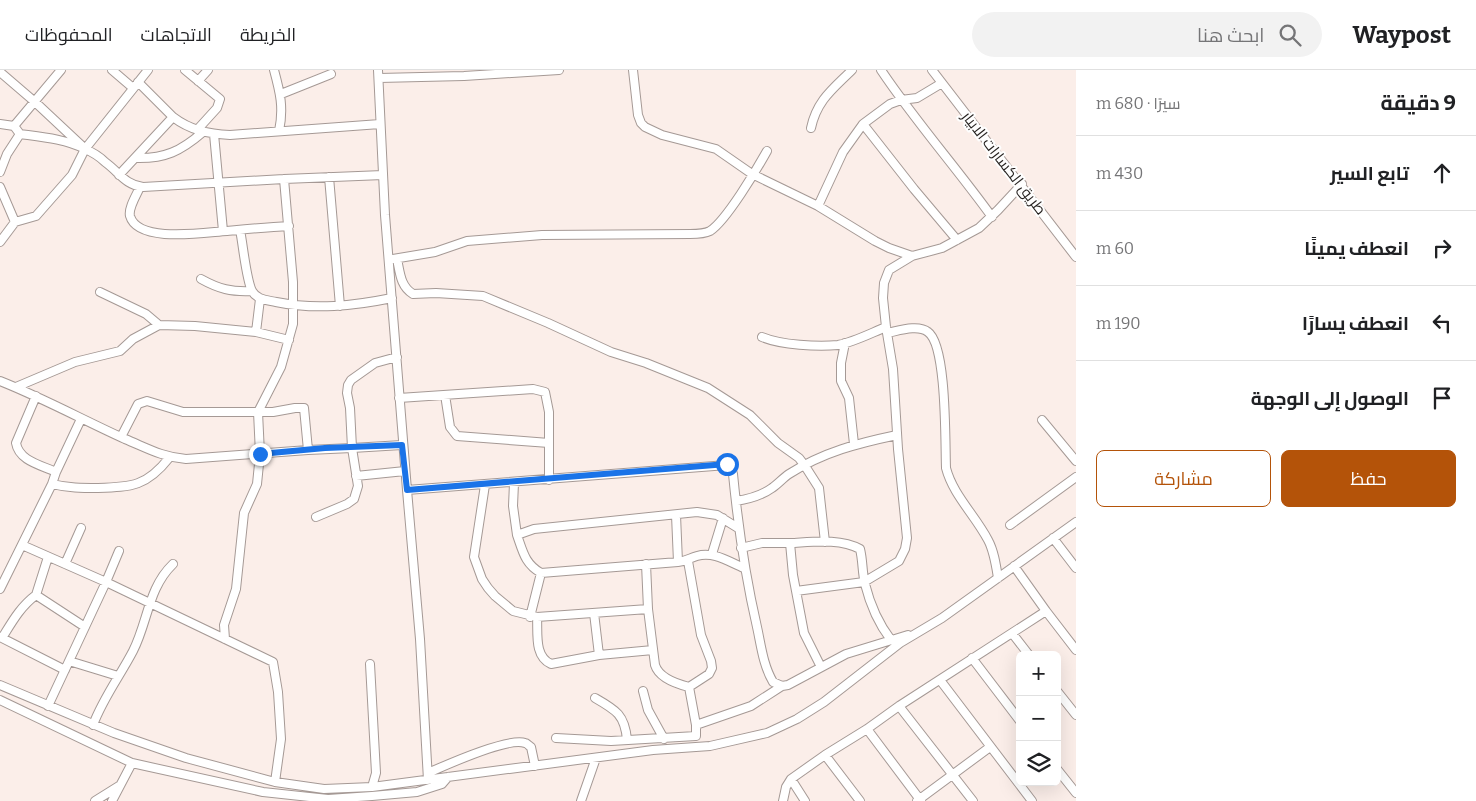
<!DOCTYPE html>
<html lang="ar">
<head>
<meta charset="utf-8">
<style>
	:root { --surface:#fff; --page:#f2f2f2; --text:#202124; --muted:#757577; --line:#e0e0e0; --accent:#b45309 }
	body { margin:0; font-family:Bitter,Cairo,serif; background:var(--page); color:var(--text); direction:rtl }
	.controls { position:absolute; right:15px; bottom:15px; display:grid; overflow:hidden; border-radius:8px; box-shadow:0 5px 20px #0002 }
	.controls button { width:45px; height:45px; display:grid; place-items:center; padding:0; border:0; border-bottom:1px solid var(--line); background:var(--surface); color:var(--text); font:25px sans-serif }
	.stop { position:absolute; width:15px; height:15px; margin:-11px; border:4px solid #1a73e8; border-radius:50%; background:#fff }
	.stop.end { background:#1a73e8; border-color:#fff; box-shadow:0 1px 5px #0008 }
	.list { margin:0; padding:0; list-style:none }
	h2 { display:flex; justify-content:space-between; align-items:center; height:65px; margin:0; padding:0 20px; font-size:21px }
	h2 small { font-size:16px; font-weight:400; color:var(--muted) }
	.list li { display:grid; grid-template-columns:32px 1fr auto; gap:15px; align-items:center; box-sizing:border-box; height:75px; padding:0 20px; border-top:1px solid var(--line) }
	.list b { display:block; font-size:19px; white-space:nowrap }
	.list em { font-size:16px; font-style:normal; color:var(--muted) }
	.actions { display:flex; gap:10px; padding:15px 20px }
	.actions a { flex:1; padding:11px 0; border:1px solid var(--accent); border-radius:8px; text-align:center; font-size:18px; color:var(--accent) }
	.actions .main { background:var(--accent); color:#fff }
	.icon { flex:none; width:28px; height:28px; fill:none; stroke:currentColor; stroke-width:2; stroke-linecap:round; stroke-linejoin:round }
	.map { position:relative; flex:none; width:1076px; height:731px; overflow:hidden; direction:ltr }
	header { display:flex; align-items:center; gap:30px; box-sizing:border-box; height:70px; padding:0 25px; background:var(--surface); border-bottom:1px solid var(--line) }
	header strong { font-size:24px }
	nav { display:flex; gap:28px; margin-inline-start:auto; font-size:18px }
	.search { width:350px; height:45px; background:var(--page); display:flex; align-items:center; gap:12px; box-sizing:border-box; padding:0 18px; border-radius:28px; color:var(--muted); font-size:19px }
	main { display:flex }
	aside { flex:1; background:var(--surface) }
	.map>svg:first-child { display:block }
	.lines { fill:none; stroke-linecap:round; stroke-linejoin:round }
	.minor-casing { stroke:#a59995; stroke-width:10 }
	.minor { stroke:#fff; stroke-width:8 }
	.route { stroke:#1a73e8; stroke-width:6 }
	.labels { text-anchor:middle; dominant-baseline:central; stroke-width:4; stroke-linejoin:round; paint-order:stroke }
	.street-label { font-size:15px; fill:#231f1d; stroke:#fefefe }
</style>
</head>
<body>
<header>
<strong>Waypost</strong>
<div class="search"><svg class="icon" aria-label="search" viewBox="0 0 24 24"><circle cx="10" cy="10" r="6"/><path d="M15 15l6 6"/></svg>ابحث هنا</div>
<nav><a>الخريطة</a><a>الاتجاهات</a><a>المحفوظات</a></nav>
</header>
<main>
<aside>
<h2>9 دقيقة<small>سيرًا · 680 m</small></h2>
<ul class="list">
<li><svg class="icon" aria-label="ahead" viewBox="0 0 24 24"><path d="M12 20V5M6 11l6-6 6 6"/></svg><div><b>تابع السير</b></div><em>430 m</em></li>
<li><svg class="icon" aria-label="right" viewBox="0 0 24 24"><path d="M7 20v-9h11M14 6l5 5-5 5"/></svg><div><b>انعطف يمينًا</b></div><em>60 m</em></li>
<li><svg class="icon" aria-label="left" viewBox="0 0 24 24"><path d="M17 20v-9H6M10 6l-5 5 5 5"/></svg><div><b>انعطف يسارًا</b></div><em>190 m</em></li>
<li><svg class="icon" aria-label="arrive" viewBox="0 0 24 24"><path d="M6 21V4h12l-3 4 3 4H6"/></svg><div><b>الوصول إلى الوجهة</b></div></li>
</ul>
<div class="actions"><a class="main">حفظ</a><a>مشاركة</a></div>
</aside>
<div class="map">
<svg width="1076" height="731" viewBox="0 0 1076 731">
	<rect width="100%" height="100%" fill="#fbeee9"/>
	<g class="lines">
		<defs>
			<path id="minor" d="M 112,0 L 133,18
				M 185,0 L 220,29 L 217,38 L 197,60
				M 274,0 C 280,22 284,38 279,61
				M 378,0 L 385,145 L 407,420 L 727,395 L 731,397 L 733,404 C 738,456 745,505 757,557 C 761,575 763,595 773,612 L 782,616 L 788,615 L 846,584 L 908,565
				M 633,0 L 638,45 L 641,53 L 645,57 L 662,65 L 716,79 L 752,104 L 818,136 L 875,171 L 889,178 L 912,186 L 942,178 L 979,158 L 998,140 L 1022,114
				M 881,0 C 915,51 956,97 992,147
				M 932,0 L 1076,187
				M 0,2 L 35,32 L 82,76
				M 379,8 L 464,6 L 559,0
				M 198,11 L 208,0
				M 942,13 L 917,28 L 901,30 L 890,34 L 863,54 L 914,119 L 957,170
				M 281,24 L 331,4
				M 173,47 C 190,60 208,64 230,65 L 380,54
				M 0,54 L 14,56 L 20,64 C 42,67 65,69 85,79 C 92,82 100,87 105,92 C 119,102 125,115 143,117 L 284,109 L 383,105
				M 14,56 L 61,0
				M 811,58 C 817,30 833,19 852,0
				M 214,64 L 223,161
				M 135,88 C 165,89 181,81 203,62
				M 0,102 L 7,84 L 20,64
				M 119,105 L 173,47 L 138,12
				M 329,107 L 340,236
				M 0,117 L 15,152 L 0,172
				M 140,117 C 137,124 128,138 130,146 C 138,174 207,162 227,161 C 248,159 268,157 289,156
				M 818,136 L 843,82 L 863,54
				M 15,152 L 36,146 L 72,105 L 85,79 L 148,0
				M 240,160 C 243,174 246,209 252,221 C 257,230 267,230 276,232 C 315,240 353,236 392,228
				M 393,189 L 435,182 L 467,171 L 542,165 L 690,164 C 697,164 704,164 710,161 C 726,151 757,99 767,81
				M 397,189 C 400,202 400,216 413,224 L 436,223 L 483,226 L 548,253 L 611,282 L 646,293 L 708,318 L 750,345 L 778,373 L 799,388 L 805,396 L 819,418 L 825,472
				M 201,209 C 219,219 231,222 252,221
				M 100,222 L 146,244 L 159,255
				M 256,262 L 260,229
				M 887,263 C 898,261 918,254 928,262 C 947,275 945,373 946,398 C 953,425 975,445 988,470 C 994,481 996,495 998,508
				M 762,267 C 781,275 818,277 838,275 C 854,272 871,263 886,257
				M 845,273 L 841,293 L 841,311 L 849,328 L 854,374
				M 397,287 L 375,293 L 351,310 L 348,315 L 347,323 L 350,338 L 352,378 L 402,375
				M 0,311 C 43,328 83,350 125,369 C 147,378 162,387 186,389 L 308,380 L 304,338 L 295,338 L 273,342 L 183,342 L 147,331 L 138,334 L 121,367
				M 16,317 L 75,292 L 120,281 L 133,269 L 159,255 L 195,256 L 256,262 L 289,270
				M 445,325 L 450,357 L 457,366 L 549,373
				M 36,326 L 16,373 C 19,391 41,395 56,402
				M 399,328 L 533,319 L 545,322 L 549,342 L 549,410
				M 1042,350 L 1076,391
				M 308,380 L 352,378 L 358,416 L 354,429 L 347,434 L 316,447
				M 356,406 L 405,401
				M 514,413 L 513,436 L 517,465
				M 52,414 C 68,418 82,418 98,418 C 132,417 147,416 169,388
				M 485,415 L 474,487 L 482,509 L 488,518 L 495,526 L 513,541 L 537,547 L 648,539
				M 407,420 L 420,569 L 428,710
				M 736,431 C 749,429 761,426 772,418 C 778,414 783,408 789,404 C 823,382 859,373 897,365
				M 676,445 L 678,492
				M 1010,455 L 1076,407
				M 738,458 L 717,445 L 697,442 L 534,459 L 517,465 C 523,482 525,494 541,503 L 678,492 C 686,491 690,488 697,486 C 714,481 729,492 744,498
				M 1053,468 L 1076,498
				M 790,473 C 812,472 840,468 860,479 C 863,491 862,502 865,514 C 870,534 878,553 891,570
				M 22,475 L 106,512 L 273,592 L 278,622 L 281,669 L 275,712
				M 741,478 L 762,473 L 790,473 L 793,505 L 804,563 L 821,597
				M 712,484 L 723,448
				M 688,491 L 701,565 L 711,591 L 712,598 L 709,604 L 689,617
				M 65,494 L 81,458
				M 646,494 L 648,539 L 655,595 C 659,608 677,614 689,617 L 696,655 L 751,636 L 782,616
				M 0,519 L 52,414 L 56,402 L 81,349
				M 796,521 L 864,512 L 899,491 L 905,479 L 907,468 L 898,379 L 893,299 L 886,257 L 883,228 L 884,213 L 889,200 L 912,186
				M 36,525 L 48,487
				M 1046,541 L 1076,580
				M 594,543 L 599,585
				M 530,547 L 541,503
				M 537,547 C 538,564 534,586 551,594 L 599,585 L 653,580
				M 1012,563 L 1029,585
				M 0,567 L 65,600
				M 2,568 C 12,552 20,537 36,525 L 85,557
				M 225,569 L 224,555 L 236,519 L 244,443 L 257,414 L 260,384 L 258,342 L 281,297 L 293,254 L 293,212 L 284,109
				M 972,588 L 1020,651
				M 69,591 L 118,606
				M 370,594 L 376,703 L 372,717
				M 940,610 L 1032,731
				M 0,615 L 114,663 L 186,688 L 275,712 L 324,719 L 372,717 L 653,680 L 710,676 L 767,663 L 797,649 L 824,632 L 900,573 L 942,548 L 1076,452
				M 643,621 L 648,640 L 664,669
				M 1057,621 L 1076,645
				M 595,628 C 616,640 625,645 627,670
				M 0,630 L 132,693 L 263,722 L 328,729 L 372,726 L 417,722 L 442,714 L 448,707
				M 48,636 L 106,512 L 119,481
				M 899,636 L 973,731
				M 93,655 C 103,628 120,606 133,581 C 148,552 148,518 173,494
				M 867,659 L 921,731
				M 556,668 L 611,671 L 696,666 L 696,655
				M 825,685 L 860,731
				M 1057,699 L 1076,723
				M 428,703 C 446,695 508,667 525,673 C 527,673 529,676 531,677 L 535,696
				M 791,709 L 805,731
				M 95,731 L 119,716
				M 112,731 L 132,693
				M 581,731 L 596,688
				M 783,731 L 786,717 L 791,709 L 825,685 L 867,659 L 899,636 L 1046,541 L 1014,496
				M 917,731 L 990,677"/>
		</defs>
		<!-- minor casing -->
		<use href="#minor" class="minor-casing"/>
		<!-- minor -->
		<use href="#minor" class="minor"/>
	</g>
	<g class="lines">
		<!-- route -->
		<path class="route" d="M 260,384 L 325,378 L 402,375 L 407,420 L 727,394"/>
	</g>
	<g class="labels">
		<!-- street labels -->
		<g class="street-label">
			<text transform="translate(1004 93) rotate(52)">طريق الكسارات الابيار</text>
		</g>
	</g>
</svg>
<div class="controls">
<button>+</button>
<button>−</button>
<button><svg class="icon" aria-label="layers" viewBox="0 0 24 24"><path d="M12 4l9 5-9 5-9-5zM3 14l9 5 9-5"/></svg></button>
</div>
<div class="stop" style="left:727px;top:394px"></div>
<div class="stop end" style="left:260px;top:384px"></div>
</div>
</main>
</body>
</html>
